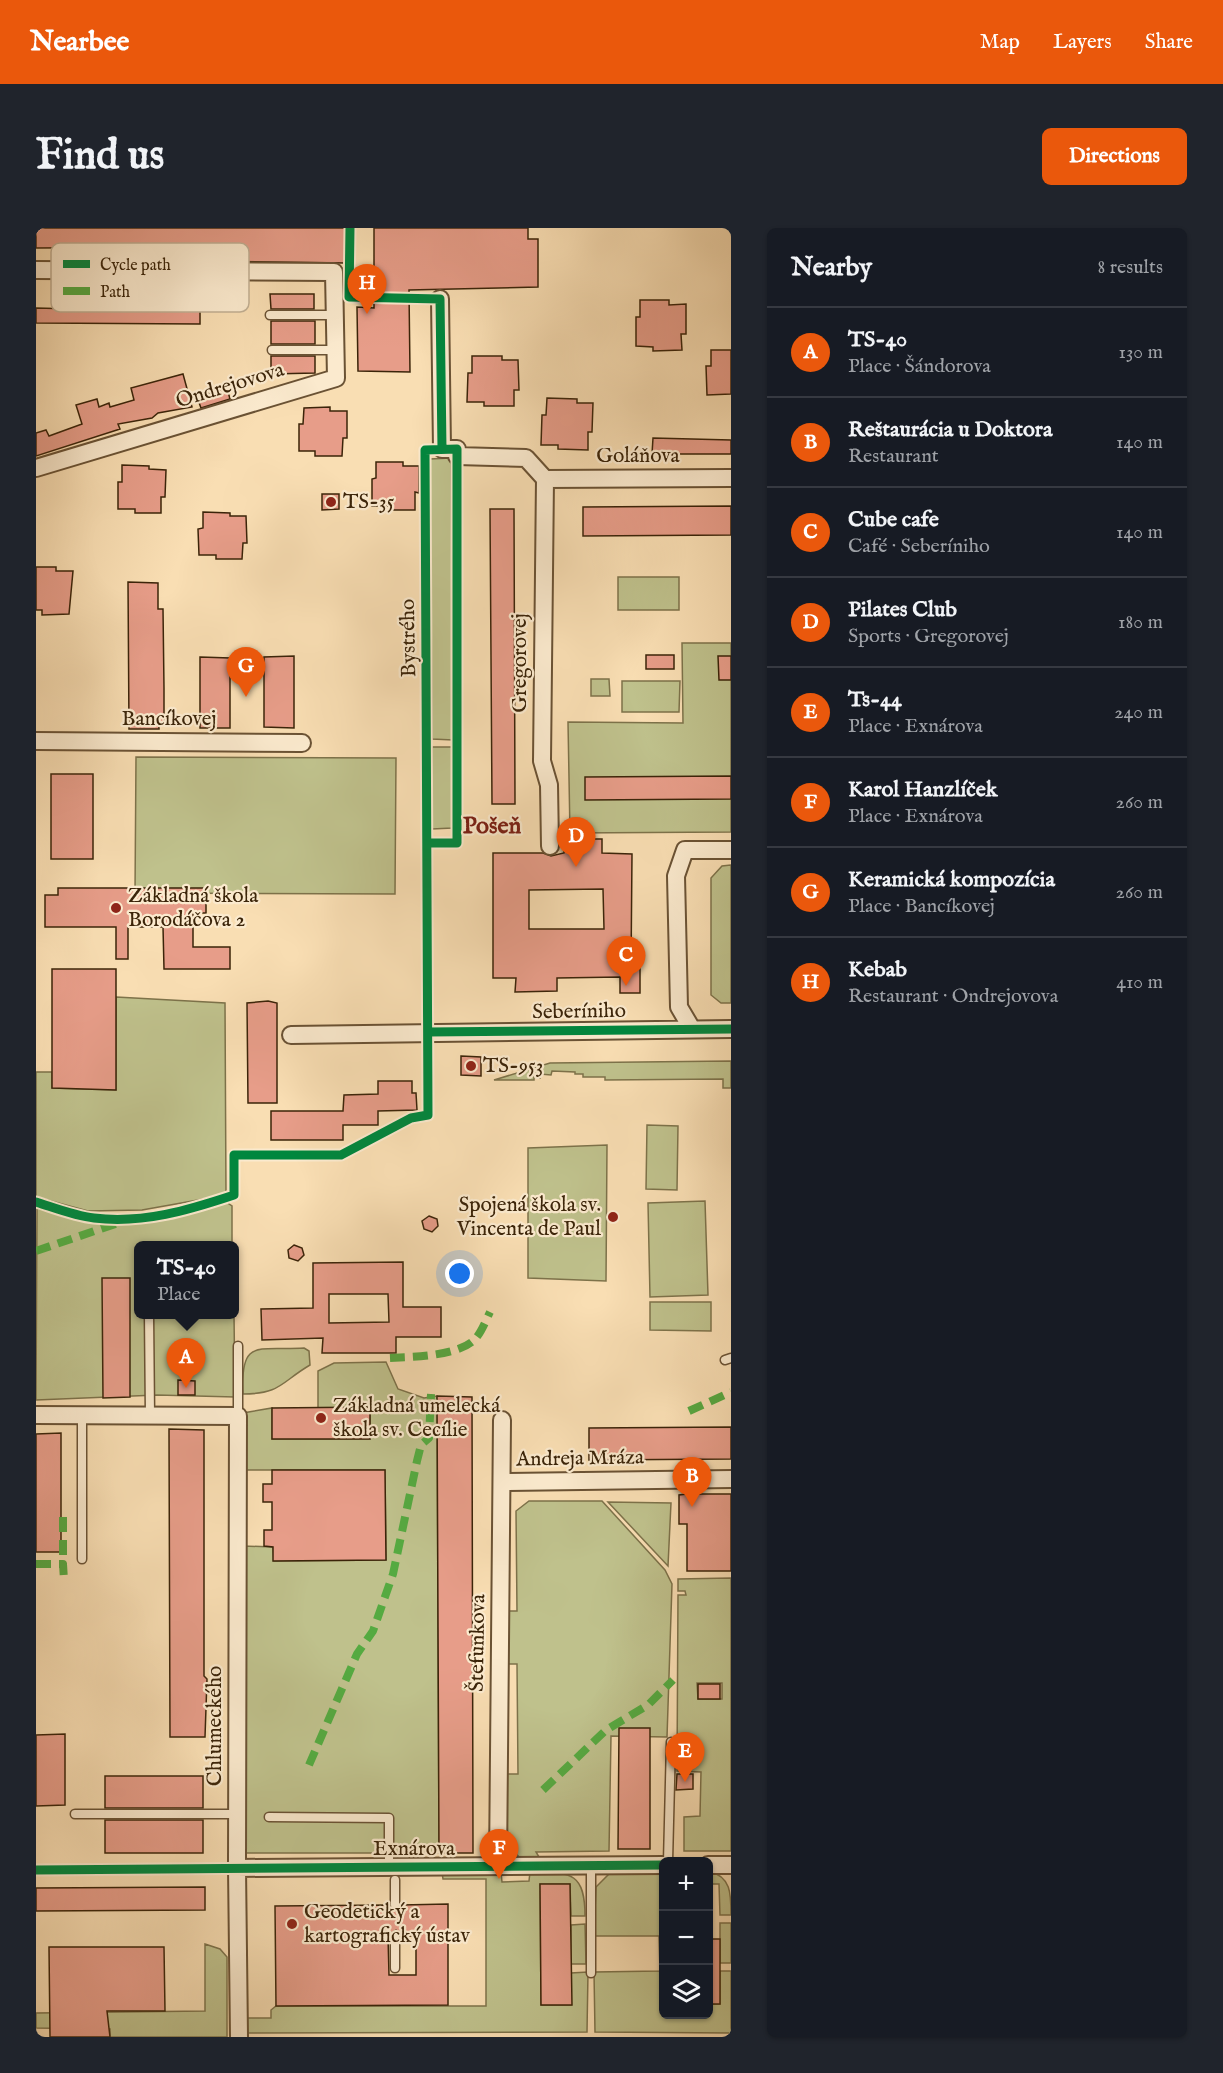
<!DOCTYPE html>
<html lang="en">
<head>
<meta charset="utf-8">
<style>
	:root { --surface:#171b24; --page:#20242c; --text:#f1f3f6; --muted:#9ea1a6; --line:#363941; --accent:#ea580c }
	body { margin:0; font-family:"IM FELL English",serif; background:var(--page); color:var(--text) }
	.controls { position:absolute; right:18px; bottom:18px; display:grid; overflow:hidden; border-radius:9px; box-shadow:0 2px 4px #0004 }
	.controls button { width:54px; height:54px; display:grid; place-items:center; padding:0; border:0; border-bottom:2px solid var(--line); background:var(--surface); color:var(--text); font:30px sans-serif }
	.you { position:absolute; left:424px; top:1046px; width:21px; height:21px; margin:-15px; border:4px solid #fff; border-radius:50%; background:#1a73e8; box-shadow:0 0 0 9px #1a73e833 }
	.badge { display:grid; place-items:center; width:39px; height:39px; border-radius:50%; background:var(--accent); color:#fff; font-size:20px; font-weight:700 }
	.pin { position:absolute; translate:-50% -50px; filter:drop-shadow(0 2px 3px #0008) }
	.pin::after { content:''; position:absolute; top:32px; width:21px; height:18px; background:inherit; clip-path:polygon(0 0,100% 0,50% 100%) }
	.popup { position:absolute; left:98px; top:1013px; width:105px; height:78px; box-sizing:border-box; display:grid; place-content:center; border-radius:9px; background:var(--surface); filter:drop-shadow(0 2px 4px #0005); font-size:20px; white-space:nowrap; color:var(--muted) }
	.popup b { font-size:22px; color:var(--text) }
	.popup::after { content:''; position:absolute; left:50%; top:100%; margin-left:-12px; border:12px solid transparent; border-top-color:var(--surface) }
	.list { margin:0; padding:0; list-style:none }
	h2 { display:flex; justify-content:space-between; align-items:center; height:78px; margin:0; padding:0 24px; font-size:26px }
	h2 small { font-size:20px; font-weight:400; color:var(--muted) }
	.list li { display:grid; grid-template-columns:39px 1fr auto; gap:18px; align-items:center; box-sizing:border-box; height:90px; padding:0 24px; border-top:2px solid var(--line) }
	.list b { display:block; font-size:22px; white-space:nowrap }
	.list p { margin:0; font-size:20px; white-space:nowrap; color:var(--muted) }
	.list em { font-size:20px; font-style:normal; color:var(--muted) }
	.icon { flex:none; width:33px; height:33px; fill:none; stroke:currentColor; stroke-width:2; stroke-linecap:round; stroke-linejoin:round }
	.map { position:relative; flex:none; width:695px; height:1809px; overflow:hidden; border-radius:9px }
	header { display:flex; align-items:center; gap:36px; box-sizing:border-box; height:84px; padding:0 30px; background:var(--accent); color:#fff }
	header strong { font-size:28px }
	nav { display:flex; gap:33px; margin-inline-start:auto; font-size:21px }
	.intro { display:flex; align-items:center; justify-content:space-between; box-sizing:border-box; height:144px; padding:0 36px }
	h1 { margin:0; font-size:42px }
	.button { padding:15px 27px; border-radius:9px; background:var(--accent); color:#fff; font-size:21px; font-weight:700 }
	main { display:flex; gap:36px; padding:0 36px }
	aside { flex:1; background:var(--surface); border-radius:9px; box-shadow:0 2px 4px #0004 }
	.map>svg:first-child { display:block }
	.green { fill:#bfc18c; stroke:#7d724a; stroke-width:1.5; fill-rule:evenodd }
	.building { fill:#e79d89; stroke:#3b2409; stroke-width:1.5; fill-rule:evenodd }
	.lines { fill:none; stroke-linecap:round; stroke-linejoin:round }
	.lane-casing { stroke:#6a5234; stroke-width:11 }
	.street-casing { stroke:#6a5234; stroke-width:20 }
	.lane { stroke:#fbeace; stroke-width:8 }
	.street { stroke:#fbeace; stroke-width:16 }
	.quiet { stroke:#55aa41; stroke-width:8; stroke-dasharray:15 8; stroke-linecap:butt }
	.cycleway-casing { stroke:#fbeace; stroke-width:13 }
	.cycleway { stroke:#00873e; stroke-width:9 }
	.poi-dot { fill:#8f2418; stroke:#fbeace; stroke-width:2 }
	.labels { text-anchor:middle; dominant-baseline:central; stroke-width:4.5; stroke-linejoin:round; paint-order:stroke }
	.street-label { font-size:21px; fill:#3b2409; stroke:#fbeace }
	.poi-label { font-size:21px; fill:#3b2409; stroke:#fbeace; text-anchor:start }
	.quarter-label { font-size:24px; font-weight:bold; fill:#7a1f14; stroke:#fbeace }
	.key { fill:#fbeace; stroke:#c1af93; stroke-width:1.5 }
	.key-label { font-size:16px; fill:#3b2409 }
</style>
</head>
<body>
<header>
<strong>Nearbee</strong>
<nav><a>Map</a><a>Layers</a><a>Share</a></nav>
</header>
<div class="intro"><h1>Find us</h1><a class="button">Directions</a></div>
<main>
<div class="map">
<svg width="695" height="1809" viewBox="0 0 695 1809">
	<rect width="100%" height="100%" fill="#f9deb3"/>
	<filter id="stains"><feTurbulence type="fractalNoise" baseFrequency=".00333" numOctaves="4"/><feColorMatrix values="0 0 0 0 .2 0 0 0 0 .09 0 0 0 0 .02 0 0 0 .5 -.17"/></filter>
	<radialGradient id="worn" r=".72"><stop offset=".6" stop-color="#630" stop-opacity="0"/><stop offset="1" stop-color="#630" stop-opacity=".3"/></radialGradient>
	<!-- green -->
	<path class="green" d="M 415,230 L 417,512 L 396,511 L 394,231 Z
		M 582,349 L 643,349 L 643,382 L 582,382 Z
		M 646,415 L 695,415 L 695,604 L 534,605 L 532,494 L 647,495 Z
		M 555,451 L 573,451 L 574,468 L 555,468 Z
		M 586,453 L 644,453 L 643,484 L 586,484 Z
		M 396,519 L 416,519 L 416,600 L 396,601 Z
		M 100,529 L 360,530 L 359,666 L 99,665 Z
		M 695,637 L 695,775 L 685,775 L 675,767 L 675,650 L 686,638 Z
		M 80,769 L 189,775 L 190,967 L 106,982 L 52,983 L 0,969 L 0,844 L 16,844 L 16,860 L 80,862 Z
		M 695,833 L 695,860 L 687,860 L 687,851 L 569,852 L 569,849 L 547,849 L 547,846 L 539,846 L 539,844 L 516,843 L 515,847 L 504,846 L 504,850 L 498,849 L 498,852 L 458,852 L 514,835 Z
		M 611,897 L 642,898 L 641,962 L 610,961 Z
		M 571,917 L 570,1053 L 492,1050 L 492,920 Z
		M 669,973 L 672,1067 L 614,1069 L 612,975 Z
		M 190,974 L 196,978 L 196,1017 L 102,1018 L 102,1086 L 198,1087 L 199,1169 L 121,1167 L 0,1172 L 1,980 C 73,994 120,1000 190,974 Z
		M 614,1074 L 675,1074 L 675,1103 L 614,1102 Z
		M 268,1120 L 273,1123 L 274,1137 C 245,1154 245,1166 207,1166 C 204,1109 222,1123 268,1120 Z
		M 350,1134 L 362,1161 L 388,1170 L 401,1168 L 403,1625 L 205,1625 L 207,1318 L 237,1319 L 238,1333 L 350,1332 L 349,1242 L 206,1242 L 207,1185 L 236,1180 L 236,1211 L 334,1211 L 334,1179 L 282,1180 L 282,1143 L 298,1135 Z
		M 493,1273 L 566,1273 L 629,1342 L 636,1356 L 631,1509 L 575,1508 L 573,1623 L 500,1624 L 506,1634 L 484,1630 L 471,1616 L 471,1546 L 482,1546 L 481,1436 L 470,1436 L 470,1383 L 481,1383 L 480,1283 Z
		M 572,1274 L 635,1275 L 632,1338 Z
		M 695,1350 L 695,1623 L 648,1623 L 648,1589 L 664,1588 L 665,1544 L 641,1543 L 642,1367 L 650,1367 L 649,1363 L 642,1363 L 642,1351 ZM 661,1455 L 686,1455 L 686,1471 L 662,1471 Z
		M 585,1643 L 627,1643 L 628,1786 L 672,1786 L 673,1776 L 684,1776 L 684,1743 L 695,1743 L 695,1805 L 559,1804 L 558,1744 L 624,1743 L 623,1708 L 558,1708 L 560,1659 L 573,1646 Z
		M 673,1643 C 695,1649 695,1665 695,1687 L 684,1687 L 683,1656 L 673,1656 Z
		M 406,1644 L 465,1644 L 466,1654 L 493,1653 L 494,1644 C 533,1645 549,1642 549,1688 L 535,1688 L 534,1656 L 504,1656 L 505,1777 L 535,1777 L 535,1745 L 552,1744 L 551,1804 L 210,1805 L 210,1790 L 235,1790 L 235,1782 L 240,1778 L 450,1778 L 450,1651 L 407,1651 Z
		M 684,1695 L 695,1695 L 695,1735 L 684,1735 Z
		M 549,1696 L 550,1736 L 535,1736 L 535,1697 Z
		M 169,1716 L 184,1721 L 191,1729 L 191,1809 L 74,1809 L 74,1801 L 0,1800 L 0,1785 L 169,1783 Z"/>
	<!-- building -->
	<path class="building" d="M 0,0 L 309,0 L 309,35 L 152,33 L 147,19 L 0,20 Z
		M 338,0 L 492,0 L 492,11 L 502,11 L 502,59 L 373,62 L 374,144 L 322,143 L 321,79 L 338,80 Z
		M 234,66 L 278,66 L 278,81 L 235,81 Z
		M 38,69 L 53,69 L 52,81 L 80,81 L 80,69 L 94,69 L 94,82 L 122,81 L 122,69 L 136,69 L 136,81 L 164,81 L 164,96 L 0,95 L 0,80 L 38,81 Z
		M 604,72 L 633,72 L 633,77 L 650,76 L 650,106 L 645,106 L 646,122 L 617,123 L 617,119 L 600,118 L 600,89 L 604,89 Z
		M 235,93 L 279,93 L 279,116 L 235,116 Z
		M 675,122 L 695,122 L 695,166 L 671,167 L 670,138 L 675,138 Z
		M 235,128 L 279,128 L 279,145 L 235,146 Z
		M 436,128 L 466,128 L 466,132 L 482,132 L 483,162 L 478,162 L 478,178 L 448,178 L 448,174 L 431,174 L 432,145 L 436,145 Z
		M 147,146 L 156,179 L 122,185 L 116,190 L 82,196 L 84,201 L 0,228 L 0,205 L 10,202 L 13,208 L 46,196 L 40,177 L 61,171 L 63,179 L 73,175 L 74,179 L 98,172 L 95,160 Z
		M 191,160 L 194,171 L 165,180 L 161,169 Z
		M 511,170 L 541,171 L 541,175 L 557,175 L 556,204 L 552,204 L 552,222 L 522,221 L 522,217 L 505,217 L 506,187 L 510,187 Z
		M 294,179 L 294,183 L 311,183 L 311,210 L 307,210 L 306,228 L 279,228 L 279,223 L 263,223 L 263,196 L 267,196 L 268,180 Z
		M 617,210 L 695,212 L 695,226 L 616,226 Z
		M 340,234 L 367,234 L 367,238 L 383,238 L 383,265 L 379,264 L 379,282 L 353,282 L 353,278 L 336,278 L 336,251 L 340,250 Z
		M 86,237 L 113,238 L 113,241 L 130,242 L 129,269 L 125,269 L 125,285 L 99,285 L 99,281 L 82,281 L 82,254 L 86,254 Z
		M 286,266 L 303,266 L 303,281 L 286,282 Z
		M 695,278 L 695,307 L 547,308 L 547,279 Z
		M 454,281 L 478,281 L 479,576 L 456,576 Z
		M 167,284 L 194,285 L 194,288 L 210,288 L 211,315 L 207,315 L 206,331 L 180,331 L 180,327 L 163,327 L 162,301 L 167,300 Z
		M 0,339 L 20,339 L 20,343 L 37,343 L 33,386 L 6,387 L 6,382 L 0,382 Z
		M 92,354 L 122,355 L 122,381 L 127,381 L 128,460 L 128,495 L 123,495 L 123,501 L 93,501 Z
		M 610,427 L 638,427 L 638,441 L 610,441 Z
		M 258,428 L 258,500 L 228,499 L 228,429 Z
		M 682,428 L 695,428 L 695,452 L 683,452 Z
		M 164,429 L 194,430 L 194,500 L 164,500 Z
		M 15,546 L 57,546 L 57,631 L 15,631 Z
		M 695,548 L 695,571 L 549,572 L 549,549 Z
		M 529,611 L 566,611 L 566,625 L 596,626 L 595,741 L 604,741 L 604,765 L 584,765 L 584,749 L 521,750 L 521,763 L 479,764 L 480,750 L 457,750 L 457,625 L 507,625 L 515,628 L 528,625 ZM 567,661 L 568,701 L 493,701 L 493,662 Z
		M 22,660 L 170,660 L 170,685 L 157,685 L 157,719 L 194,719 L 194,741 L 128,741 L 127,699 L 92,699 L 92,731 L 80,731 L 80,699 L 9,699 L 9,667 L 22,667 Z
		M 16,741 L 80,741 L 80,862 L 16,860 Z
		M 232,773 L 241,775 L 241,875 L 212,875 L 211,775 Z
		M 425,828 L 445,829 L 445,848 L 425,847 Z
		M 342,853 L 376,853 L 376,865 L 380,865 L 381,882 L 342,883 L 342,897 L 307,897 L 307,912 L 235,912 L 235,883 L 307,883 L 308,867 L 342,866 Z
		M 393,988 L 401,991 L 402,998 L 396,1004 L 388,1001 L 386,993 Z
		M 258,1017 L 266,1020 L 268,1027 L 262,1033 L 253,1030 L 252,1022 Z
		M 367,1034 L 367,1079 L 405,1079 L 405,1109 L 360,1109 L 360,1125 L 286,1125 L 287,1110 L 226,1112 L 225,1081 L 277,1080 L 277,1035 ZM 293,1066 L 352,1066 L 353,1094 L 293,1095 Z
		M 66,1050 L 94,1050 L 94,1169 L 67,1170 Z
		M 142,1152 L 159,1153 L 159,1167 L 142,1167 Z
		M 401,1168 L 436,1169 L 437,1625 L 403,1625 Z
		M 334,1179 L 334,1211 L 236,1211 L 236,1180 Z
		M 695,1199 L 695,1231 L 553,1232 L 553,1200 Z
		M 133,1201 L 168,1202 L 168,1448 L 171,1451 L 169,1509 L 134,1509 Z
		M 25,1205 L 25,1324 L 0,1324 L 0,1206 Z
		M 236,1242 L 349,1242 L 350,1332 L 237,1333 L 237,1319 L 228,1318 L 228,1302 L 236,1302 L 236,1274 L 227,1274 L 227,1256 L 236,1256 Z
		M 651,1266 L 695,1266 L 695,1343 L 651,1343 L 651,1296 L 643,1296 L 643,1267 Z
		M 662,1456 L 684,1456 L 684,1471 L 662,1471 Z
		M 583,1500 L 614,1500 L 614,1621 L 582,1621 Z
		M 29,1506 L 29,1577 L 0,1578 L 0,1507 Z
		M 641,1546 L 657,1546 L 657,1561 L 640,1562 Z
		M 69,1548 L 167,1548 L 167,1580 L 69,1580 Z
		M 69,1592 L 167,1592 L 167,1625 L 69,1625 Z
		M 504,1656 L 534,1656 L 536,1777 L 505,1777 Z
		M 169,1659 L 169,1682 L 0,1683 L 0,1660 Z
		M 412,1676 L 412,1777 L 240,1778 L 239,1678 L 353,1677 L 360,1683 L 365,1677 ZM 360,1702 L 365,1708 L 380,1708 L 380,1747 L 353,1747 L 352,1708 Z
		M 672,1711 L 684,1711 L 684,1776 L 672,1776 Z
		M 13,1719 L 128,1719 L 129,1783 L 71,1783 L 74,1809 L 14,1809 Z"/>
	<g class="lines">
		<defs>
			<path id="lane" d="M 234,87 L 299,87
				M 236,122 L 299,122
				M 113,1086 L 114,1188
				M 689,1132 L 695,1130
				M 202,1188 L 202,1118
				M 46,1331 L 46,1187
				M 39,1586 L 201,1586
				M 233,1589 L 353,1590 L 353,1639
				M 632,1634 L 635,1514
				M 555,1639 L 555,1745
				M 359,1677 L 359,1652
				M 359,1740 L 359,1708"/>
			<path id="street" d="M 0,42 L 298,44 L 300,150 L 0,240
				M 404,71 L 406,221 L 421,221 L 421,228 L 490,230 L 509,251
				M 509,251 L 506,533 L 513,557 L 514,618
				M 509,251 L 695,250
				M 0,513 L 266,515
				M 656,801 L 643,779 L 640,648 L 649,622 L 695,622
				M 255,807 L 695,801
				M 0,1187 L 202,1188 L 201,1640 L 203,1809
				M 466,1254 L 695,1251
				M 672,1637 L 695,1637
				M 462,1638 L 466,1192
				M 201,1640 L 628,1637"/>
		</defs>
		<!-- lane casing -->
		<use href="#lane" class="lane-casing"/>
		<!-- street casing -->
		<use href="#street" class="street-casing"/>
		<!-- lane -->
		<use href="#lane" class="lane"/>
		<!-- street -->
		<use href="#street" class="street"/>
		<!-- quiet -->
		<path class="quiet" d="M 0,1023 L 82,995
			M 354,1130 C 377,1129 425,1128 440,1110 C 446,1103 450,1092 454,1084
			M 653,1183 L 695,1164
			M 27,1289 L 27,1336
			M 0,1336 L 27,1336 L 28,1352
			M 273,1537 L 321,1426 L 337,1403 L 357,1346 L 381,1233 L 385,1217 L 393,1210 L 395,1166
			M 507,1562 L 570,1502 L 612,1477 L 637,1452"/>
		<defs>
			<path id="cycleway" d="M 314,0 L 313,69 L 404,71 L 406,221
				M 392,804 L 695,801
				M 0,974 C 19,980 39,988 58,990 C 107,996 153,982 198,967 L 198,927 L 305,927 L 375,890 L 392,887 L 389,222 L 421,221 L 421,615 L 393,615
				M 0,1642 L 628,1637"/>
		</defs>
		<!-- cycleway casing -->
		<use href="#cycleway" class="cycleway-casing"/>
		<!-- cycleway -->
		<use href="#cycleway" class="cycleway"/>
	</g>
	<!-- markers -->
	<g class="poi-dot">
		<circle cx="295" cy="274" r="6"/>
		<circle cx="80" cy="680" r="6"/>
		<circle cx="435" cy="838" r="6"/>
		<circle cx="577" cy="989" r="6"/>
		<circle cx="285" cy="1190" r="6"/>
		<circle cx="256" cy="1696" r="6"/>
	</g>
	<g class="labels">
		<!-- street labels -->
		<g class="street-label">
			<text transform="translate(194 158) rotate(-17)">Ondrejovova</text>
			<text x="602" y="228">Goláňova</text>
			<text transform="translate(373 410) rotate(-91)">Bystrého</text>
			<text transform="translate(484 435) rotate(-90)">Gregorovej</text>
			<text x="133" y="491">Bancíkovej</text>
			<text transform="translate(543 784) rotate(-1)">Seberíniho</text>
			<text transform="translate(544 1231) rotate(-1)">Andreja Mráza</text>
			<text transform="translate(442 1415) rotate(-89)">Štefunkova</text>
			<text transform="translate(179 1498) rotate(-90)">Chlumeckého</text>
			<text x="378" y="1621">Exnárova</text>
		</g>
		<!-- poi labels -->
		<g class="poi-label">
			<text x="307" y="274">TS-35</text>
			<text x="92" y="668">Základná škola<tspan x="92" dy="24">Borodáčova 2</tspan></text>
			<text x="447" y="838">TS-953</text>
			<text x="565" y="977" text-anchor="end">Spojená škola sv.<tspan x="565" dy="24">Vincenta de Paul</tspan></text>
			<text x="297" y="1178">Základná umelecká<tspan x="297" dy="24">škola sv. Cecílie</tspan></text>
			<text x="268" y="1684">Geodetický a<tspan x="268" dy="24">kartografický ústav</tspan></text>
		</g>
		<!-- quarter labels -->
		<g class="quarter-label">
			<text x="456" y="598">Pošeň</text>
		</g>
	</g>
	<!-- legend -->
	<rect x="15" y="15" width="198" height="69" rx="9" class="key"/>
	<rect x="27" y="32" width="27" height="8" fill="#00873e"/>
	<rect x="27" y="59" width="27" height="8" fill="#55aa41"/>
	<g class="key-label">
		<text x="64" y="42">Cycle path</text>
		<text x="64" y="69">Path</text>
	</g>
	<rect width="100%" height="100%" filter="url(#stains)"/>
	<rect width="100%" height="100%" fill="url(#worn)"/>
</svg>
<div class="controls">
<button>+</button>
<button>−</button>
<button><svg class="icon" aria-label="layers" viewBox="0 0 24 24"><path d="M12 4l9 5-9 5-9-5zM3 14l9 5 9-5"/></svg></button>
</div>
<div class="you"></div>
<div class="pin badge" style="left:150px;top:1160px">A</div>
<div class="popup"><b>TS-40</b>Place</div>
<div class="pin badge" style="left:656px;top:1279px">B</div>
<div class="pin badge" style="left:590px;top:758px">C</div>
<div class="pin badge" style="left:540px;top:639px">D</div>
<div class="pin badge" style="left:649px;top:1554px">E</div>
<div class="pin badge" style="left:463px;top:1651px">F</div>
<div class="pin badge" style="left:210px;top:469px">G</div>
<div class="pin badge" style="left:331px;top:86px">H</div>
</div>
<aside>
<h2>Nearby<small>8 results</small></h2>
<ul class="list">
<li><span class="badge">A</span><div><b>TS-40</b><p>Place · Šándorova</p></div><em>130 m</em></li>
<li><span class="badge">B</span><div><b>Reštaurácia u Doktora</b><p>Restaurant</p></div><em>140 m</em></li>
<li><span class="badge">C</span><div><b>Cube cafe</b><p>Café · Seberíniho</p></div><em>140 m</em></li>
<li><span class="badge">D</span><div><b>Pilates Club</b><p>Sports · Gregorovej</p></div><em>180 m</em></li>
<li><span class="badge">E</span><div><b>Ts-44</b><p>Place · Exnárova</p></div><em>240 m</em></li>
<li><span class="badge">F</span><div><b>Karol Hanzlíček</b><p>Place · Exnárova</p></div><em>260 m</em></li>
<li><span class="badge">G</span><div><b>Keramická kompozícia</b><p>Place · Bancíkovej</p></div><em>260 m</em></li>
<li><span class="badge">H</span><div><b>Kebab</b><p>Restaurant · Ondrejovova</p></div><em>410 m</em></li>
</ul>
</aside>
</main>
</body>
</html>
